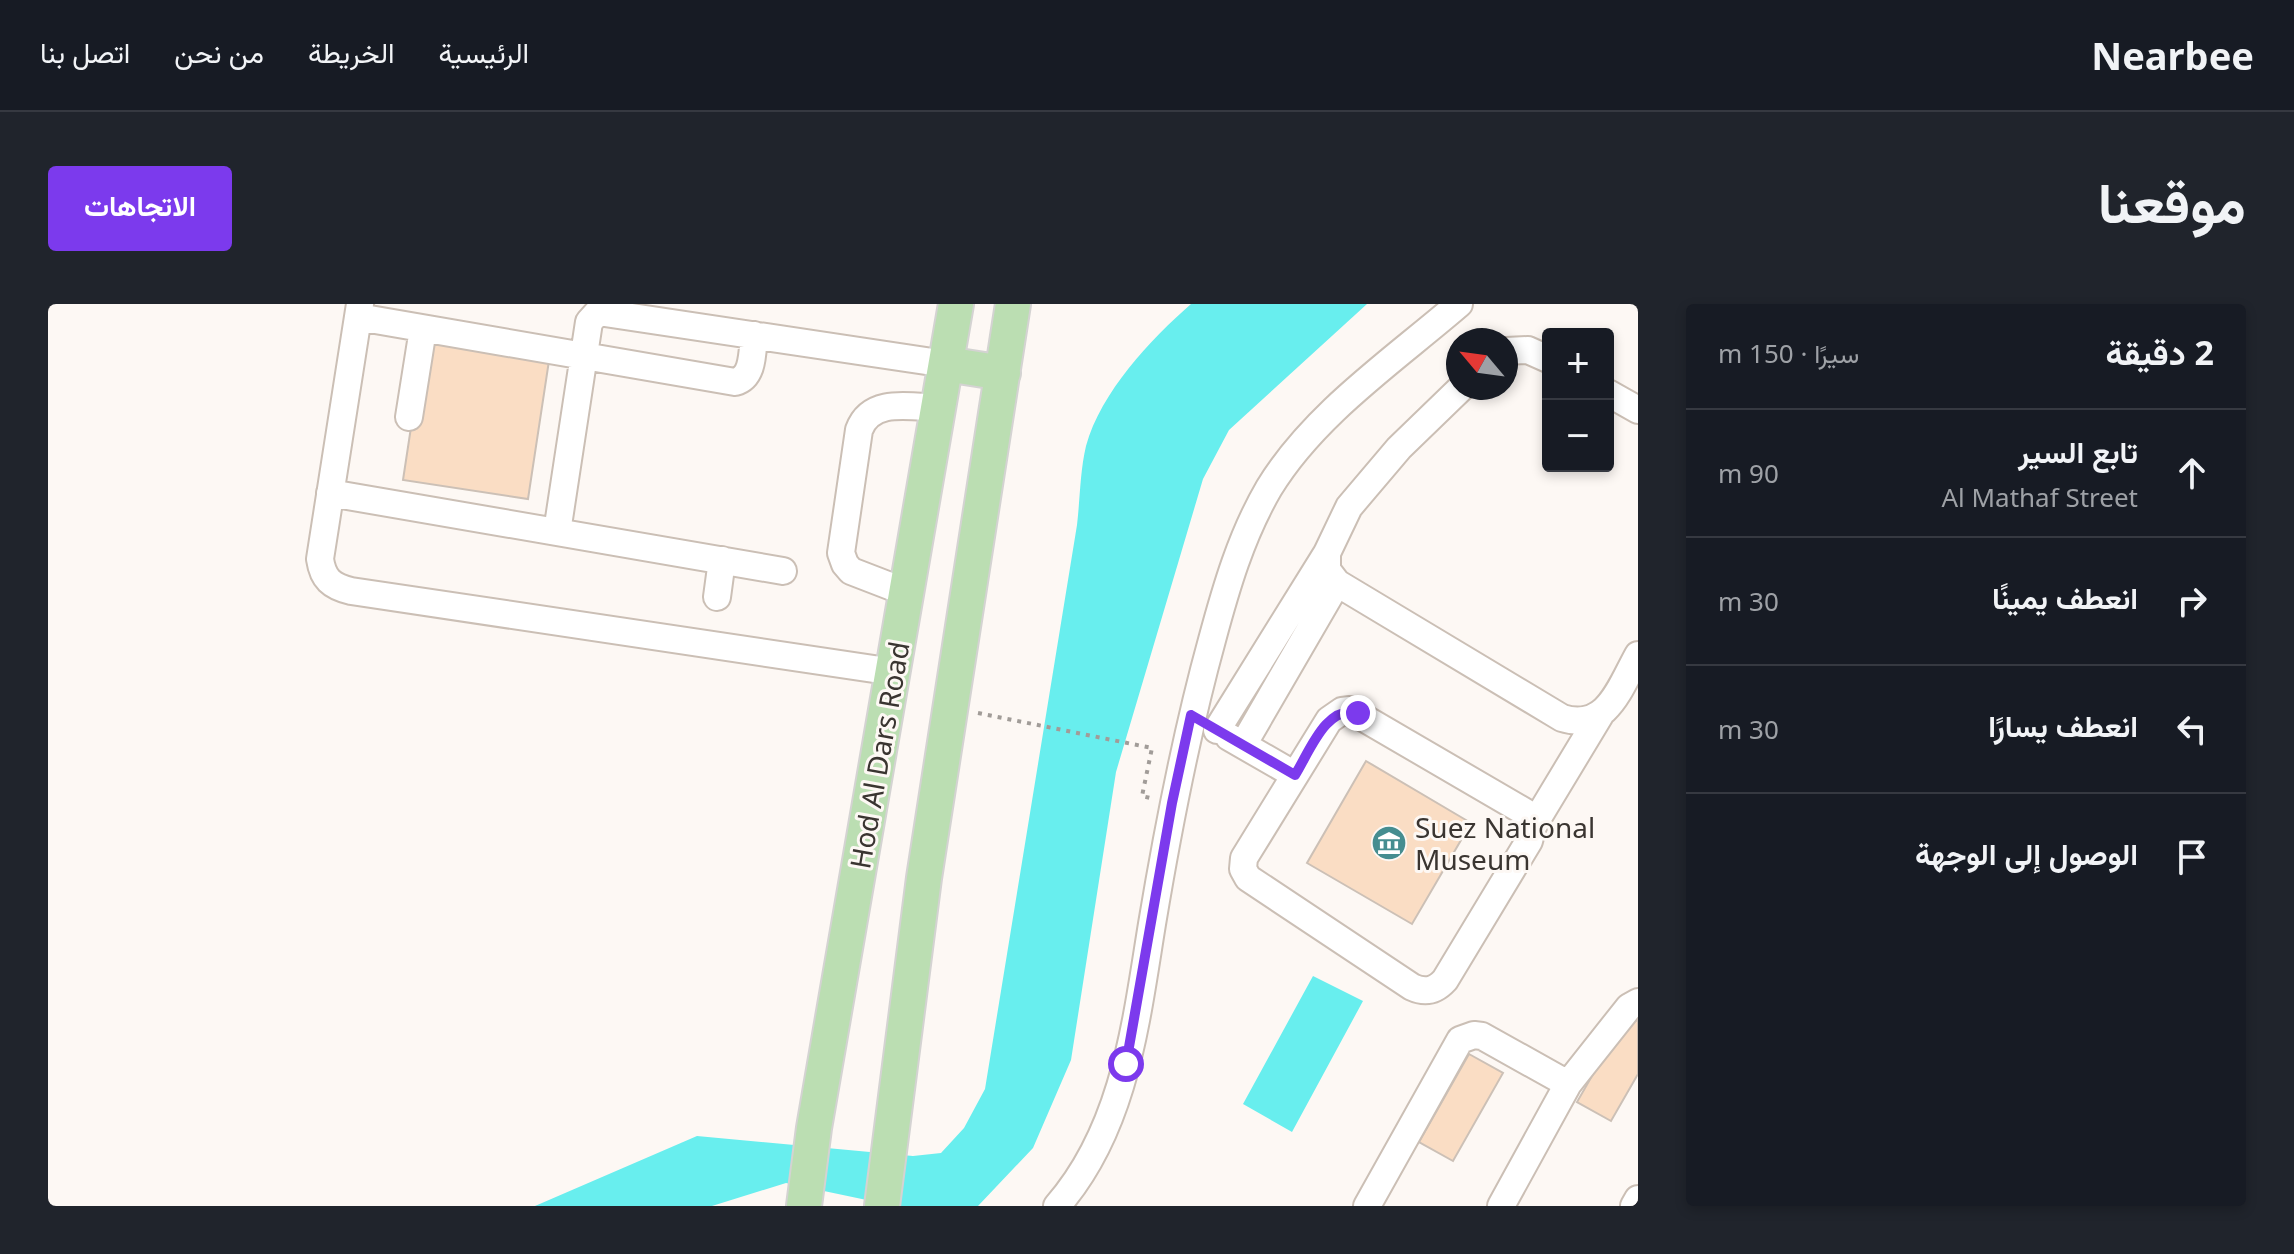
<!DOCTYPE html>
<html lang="ar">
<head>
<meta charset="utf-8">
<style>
	:root { --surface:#171b24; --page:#20242c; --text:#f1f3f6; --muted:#9ea1a6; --line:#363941; --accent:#7c3aed }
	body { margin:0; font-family:"Noto Sans",Vazirmatn,sans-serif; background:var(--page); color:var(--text); direction:rtl }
	.controls { position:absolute; right:24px; top:24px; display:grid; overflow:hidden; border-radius:8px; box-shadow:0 4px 12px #0003 }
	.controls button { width:72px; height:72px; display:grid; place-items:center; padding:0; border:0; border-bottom:2px solid var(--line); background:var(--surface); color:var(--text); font:40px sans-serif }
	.compass { position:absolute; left:1398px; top:24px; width:72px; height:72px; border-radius:50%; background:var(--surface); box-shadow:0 4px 12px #0003; rotate:299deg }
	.stop { position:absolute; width:24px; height:24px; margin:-18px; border:6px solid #7c3aed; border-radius:50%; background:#fff }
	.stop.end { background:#7c3aed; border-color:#fff; box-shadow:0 2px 8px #0008 }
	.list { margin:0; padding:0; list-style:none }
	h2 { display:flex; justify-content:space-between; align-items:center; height:104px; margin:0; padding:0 32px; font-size:34px }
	h2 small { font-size:26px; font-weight:400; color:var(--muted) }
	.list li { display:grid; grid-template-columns:52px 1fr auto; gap:24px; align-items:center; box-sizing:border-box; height:128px; padding:0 32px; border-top:2px solid var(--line) }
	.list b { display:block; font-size:30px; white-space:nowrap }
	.list p { margin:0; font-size:26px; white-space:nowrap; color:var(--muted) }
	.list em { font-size:26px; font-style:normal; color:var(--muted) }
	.icon { flex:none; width:44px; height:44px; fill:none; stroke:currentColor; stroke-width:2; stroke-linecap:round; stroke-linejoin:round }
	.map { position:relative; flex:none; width:1590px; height:902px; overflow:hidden; direction:ltr; border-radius:8px }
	header { display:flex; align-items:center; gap:48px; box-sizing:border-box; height:112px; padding:0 40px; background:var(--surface); border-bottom:2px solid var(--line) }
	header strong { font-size:38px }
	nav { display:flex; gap:44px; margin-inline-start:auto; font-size:28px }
	.intro { display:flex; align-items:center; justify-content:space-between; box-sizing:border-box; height:192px; padding:0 48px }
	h1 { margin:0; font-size:56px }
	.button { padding:20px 36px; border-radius:8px; background:var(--accent); color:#fff; font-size:28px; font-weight:700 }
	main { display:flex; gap:48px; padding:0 48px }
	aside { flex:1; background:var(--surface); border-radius:8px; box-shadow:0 4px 12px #0003 }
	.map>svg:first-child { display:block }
	.water { fill:#68eeee }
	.building { fill:#faddc4; stroke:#ccc0b6; stroke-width:2 }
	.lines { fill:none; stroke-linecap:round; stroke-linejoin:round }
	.minor-casing { stroke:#cbbfb5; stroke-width:30 }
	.major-casing { stroke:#d4d3d2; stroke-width:38 }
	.path { stroke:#a19c98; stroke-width:4; stroke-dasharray:4 6; stroke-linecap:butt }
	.minor { stroke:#fff; stroke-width:26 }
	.major { stroke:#bbdeb2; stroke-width:34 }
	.route { stroke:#7c3aed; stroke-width:10 }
	.labels { text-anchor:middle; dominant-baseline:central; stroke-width:6; stroke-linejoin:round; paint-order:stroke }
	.street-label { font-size:28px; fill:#3a3531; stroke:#fdf8f4 }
	.poi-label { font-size:28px; fill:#3a3531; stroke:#fdf8f4; text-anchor:start }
</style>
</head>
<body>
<header>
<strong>Nearbee</strong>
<nav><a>الرئيسية</a><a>الخريطة</a><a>من نحن</a><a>اتصل بنا</a></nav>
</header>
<div class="intro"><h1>موقعنا</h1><a class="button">الاتجاهات</a></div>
<main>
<aside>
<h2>2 دقيقة<small>سيرًا · 150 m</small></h2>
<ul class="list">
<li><svg class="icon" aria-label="ahead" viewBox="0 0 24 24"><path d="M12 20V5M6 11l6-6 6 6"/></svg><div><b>تابع السير</b><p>Al Mathaf Street</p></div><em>90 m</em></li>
<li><svg class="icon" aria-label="right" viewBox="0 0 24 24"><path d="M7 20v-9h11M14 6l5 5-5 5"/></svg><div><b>انعطف يمينًا</b></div><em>30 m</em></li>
<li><svg class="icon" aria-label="left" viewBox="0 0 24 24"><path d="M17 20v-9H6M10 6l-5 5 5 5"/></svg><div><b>انعطف يسارًا</b></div><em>30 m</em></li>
<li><svg class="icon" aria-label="arrive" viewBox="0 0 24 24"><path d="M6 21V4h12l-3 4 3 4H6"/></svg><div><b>الوصول إلى الوجهة</b></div></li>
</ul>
</aside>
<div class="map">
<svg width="1590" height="902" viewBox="0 0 1590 902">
	<rect width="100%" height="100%" fill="#fdf8f4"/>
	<!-- water -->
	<path class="water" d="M 1143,0 L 1319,0 L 1181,126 L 1155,175 L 1068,468 L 1023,756 L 985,844 L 930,902 L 847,902 L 738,879 L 664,902 L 487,902 L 649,832 L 865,852 L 893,849 L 916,824 L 937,785 L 1029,221 C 1032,196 1032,167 1038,142 C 1053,88 1102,36 1143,0 Z
		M 1265,672 L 1315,697 L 1244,828 L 1195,800 Z"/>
	<!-- building -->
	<path class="building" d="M 377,31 L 502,50 L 480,195 L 355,176 Z
		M 1318,457 L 1423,519 L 1364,620 L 1259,559 Z
		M 1579,711 L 1590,717 L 1590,770 L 1563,817 L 1529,798 Z
		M 1421,750 L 1455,769 L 1405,857 L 1371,838 Z"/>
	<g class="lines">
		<defs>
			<path id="minor" d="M 312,0 L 272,255 C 275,275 283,282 303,287 L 846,368
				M 310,13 L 687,78 C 706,73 704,48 706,31
				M 1458,47 L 1480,46 L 1500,55
				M 1560,89 L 1590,106
				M 361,113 L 375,25
				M 282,189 L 735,267
				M 509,228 L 541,18 L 550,8 L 898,60
				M 1279,249 L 1279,266 L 1289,279 L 1514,414 C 1559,428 1572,383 1590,351
				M 860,289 L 803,267 L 797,260 L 793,249 L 811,126 C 823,93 863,103 891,104
				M 669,293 L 674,256
				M 1302,406 L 1477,508 L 1485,522 L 1481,537 L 1397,676 C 1387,687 1377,689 1364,683 L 1200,574 L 1195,565 L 1196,554 L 1281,416 L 1294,407 Z
				M 1169,426 L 1279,249 L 1301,203 L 1351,144 L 1413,84
				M 1181,433 L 1247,471
				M 1195,441 L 1289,279
				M 1485,522 L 1552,411
				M 1009,902 C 1077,824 1088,718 1104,620 C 1120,524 1138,430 1164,336 C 1178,284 1193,232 1221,184 C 1266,110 1346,56 1411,0
				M 1319,902 L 1412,736 L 1426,731 L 1434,732 L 1520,780
				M 1453,902 L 1520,780 L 1581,703 L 1590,698
				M 1586,902 L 1590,895"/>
			<path id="major" d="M 898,60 L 955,69
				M 756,902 L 766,824 L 908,0
				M 834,902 L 876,574 L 965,0"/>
		</defs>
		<!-- minor casing -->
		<use href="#minor" class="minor-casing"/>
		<!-- major casing -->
		<use href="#major" class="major-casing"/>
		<!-- path -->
		<path class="path" d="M 930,409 L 1104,444 L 1094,492 L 1102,494"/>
		<!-- minor -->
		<use href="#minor" class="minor"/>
		<!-- major -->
		<use href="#major" class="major"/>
	</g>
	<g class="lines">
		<!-- route -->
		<path class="route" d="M 1078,760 L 1124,499 L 1143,411 L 1247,471 C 1261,449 1278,400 1310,409"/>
	</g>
	<!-- icons -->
	<defs>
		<symbol id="museum-disc" viewBox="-11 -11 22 22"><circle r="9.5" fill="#458d90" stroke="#fdf8f4"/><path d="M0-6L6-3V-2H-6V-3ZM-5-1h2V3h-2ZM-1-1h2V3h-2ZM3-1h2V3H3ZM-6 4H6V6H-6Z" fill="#fff"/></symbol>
	</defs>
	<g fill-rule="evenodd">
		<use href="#museum-disc" x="1321" y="519" width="40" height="40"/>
	</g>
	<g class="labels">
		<!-- street labels -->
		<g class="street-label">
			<text transform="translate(831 451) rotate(-80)">Hod Al Dars Road</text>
		</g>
		<!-- poi labels -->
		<g class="poi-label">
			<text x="1367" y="523">Suez National<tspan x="1367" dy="32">Museum</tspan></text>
		</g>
	</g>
</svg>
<div class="controls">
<button>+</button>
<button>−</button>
</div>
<svg class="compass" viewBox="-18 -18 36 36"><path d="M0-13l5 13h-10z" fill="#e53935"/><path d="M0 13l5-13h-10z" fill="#9ea1a6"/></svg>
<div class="stop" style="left:1078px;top:760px"></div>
<div class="stop end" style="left:1310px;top:409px"></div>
</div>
</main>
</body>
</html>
